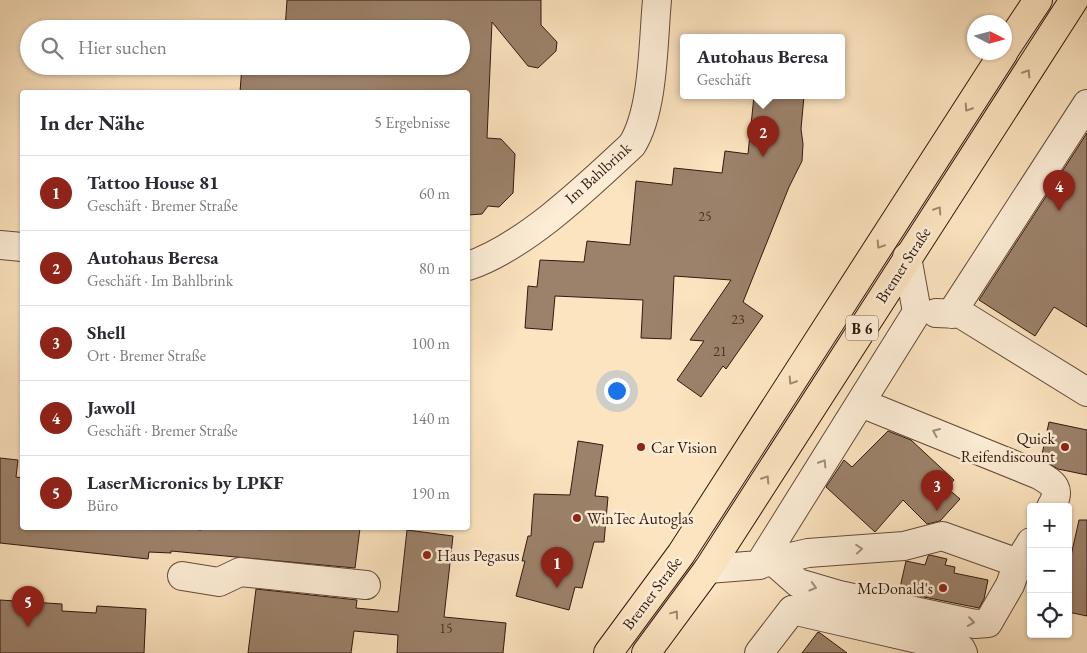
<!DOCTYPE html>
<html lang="de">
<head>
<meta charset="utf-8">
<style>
	:root { --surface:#fff; --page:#f7f7f7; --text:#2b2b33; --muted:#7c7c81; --line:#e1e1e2; --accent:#8f2418 }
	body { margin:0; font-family:"EB Garamond",serif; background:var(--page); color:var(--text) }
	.controls { position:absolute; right:15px; bottom:15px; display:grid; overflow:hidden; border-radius:5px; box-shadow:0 1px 4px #0004 }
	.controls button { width:45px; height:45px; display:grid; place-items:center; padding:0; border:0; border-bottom:1px solid var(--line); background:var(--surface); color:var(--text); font:25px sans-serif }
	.compass { position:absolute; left:967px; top:15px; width:45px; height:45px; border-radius:50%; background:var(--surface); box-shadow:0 1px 4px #0004; rotate:96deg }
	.you { position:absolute; left:616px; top:390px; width:18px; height:18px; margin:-12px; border:4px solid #fff; border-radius:50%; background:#1a73e8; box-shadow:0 0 0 8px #1a73e833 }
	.badge { display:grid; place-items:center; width:32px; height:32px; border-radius:50%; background:var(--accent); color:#fff; font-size:16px; font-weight:700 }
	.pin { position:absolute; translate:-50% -41px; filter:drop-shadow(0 1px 2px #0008) }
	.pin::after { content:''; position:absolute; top:26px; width:18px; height:15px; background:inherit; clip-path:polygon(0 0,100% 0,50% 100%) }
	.popup { position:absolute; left:680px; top:34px; width:165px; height:65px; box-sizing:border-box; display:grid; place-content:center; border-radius:5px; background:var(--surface); filter:drop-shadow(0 1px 4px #0005); font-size:16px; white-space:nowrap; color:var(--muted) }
	.popup b { font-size:19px; color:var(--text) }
	.popup::after { content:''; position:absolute; left:50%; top:100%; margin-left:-10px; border:10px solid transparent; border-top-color:var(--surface) }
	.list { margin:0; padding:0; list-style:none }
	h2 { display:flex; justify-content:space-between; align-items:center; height:65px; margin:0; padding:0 20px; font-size:21px }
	h2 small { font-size:16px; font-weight:400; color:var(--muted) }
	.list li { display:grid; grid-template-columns:32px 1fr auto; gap:15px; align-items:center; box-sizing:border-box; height:75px; padding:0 20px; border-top:1px solid var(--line) }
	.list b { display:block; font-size:19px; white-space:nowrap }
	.list p { margin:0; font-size:16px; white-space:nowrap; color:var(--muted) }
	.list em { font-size:16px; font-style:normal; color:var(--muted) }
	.icon { flex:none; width:28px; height:28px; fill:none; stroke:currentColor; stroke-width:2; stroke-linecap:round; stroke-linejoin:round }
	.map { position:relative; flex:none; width:1087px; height:653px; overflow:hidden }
	.search { position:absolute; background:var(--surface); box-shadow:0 1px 4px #0004; left:20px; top:20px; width:450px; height:55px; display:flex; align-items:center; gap:12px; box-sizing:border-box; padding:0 18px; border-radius:28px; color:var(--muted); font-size:19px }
	.panel { position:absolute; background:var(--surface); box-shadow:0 1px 4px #0004; left:20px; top:90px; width:450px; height:440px; border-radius:5px }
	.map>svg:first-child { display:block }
	.building { fill:#9c826b; stroke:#33180e }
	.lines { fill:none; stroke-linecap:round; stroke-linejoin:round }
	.minor-casing { stroke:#654b3a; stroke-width:30 }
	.major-casing { stroke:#33180e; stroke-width:30 }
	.minor { stroke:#fdedd6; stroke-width:28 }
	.major { stroke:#fce4c0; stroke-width:28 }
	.oneway { stroke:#a28870 }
	.oneway2 { stroke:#a28d7c }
	.poi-dot { fill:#8f2418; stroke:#fdedd6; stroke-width:2 }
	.labels { text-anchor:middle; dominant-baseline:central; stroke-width:5; stroke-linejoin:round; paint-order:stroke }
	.number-label { font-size:14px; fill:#4d3225 }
	.shield { fill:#fdedd6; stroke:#70584a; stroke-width:1 }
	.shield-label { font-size:15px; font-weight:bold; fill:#33180e }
	.street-label { font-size:16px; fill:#33180e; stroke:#fdedd6 }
	.poi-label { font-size:16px; fill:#33180e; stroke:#fdedd6; text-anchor:start }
</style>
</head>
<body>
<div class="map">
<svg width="1087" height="653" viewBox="0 0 1087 653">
	<rect width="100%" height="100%" fill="#fce4c0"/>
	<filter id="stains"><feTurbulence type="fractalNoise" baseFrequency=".004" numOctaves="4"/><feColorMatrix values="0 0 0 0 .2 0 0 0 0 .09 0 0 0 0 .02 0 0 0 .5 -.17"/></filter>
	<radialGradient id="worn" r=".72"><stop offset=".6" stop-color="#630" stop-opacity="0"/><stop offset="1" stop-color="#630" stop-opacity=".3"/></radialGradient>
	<!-- building -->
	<path class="building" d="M 287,0 L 541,0 L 541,25 L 557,42 L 556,51 L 538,68 L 528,66 L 492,22 L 487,138 L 501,139 L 515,154 L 513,193 L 499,207 L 488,206 L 482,214 L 468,215 L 468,92 L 240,92 L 242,66 L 461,66 L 461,29 L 285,29 Z
		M 754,96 L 804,96 L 801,129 L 803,144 L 802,161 L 789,187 L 743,302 L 763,316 L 726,369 L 723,366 L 701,397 L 677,380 L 704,341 L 690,340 L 731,280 L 674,276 L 671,339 L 641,338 L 643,300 L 555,296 L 552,330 L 525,328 L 528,286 L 537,287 L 540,260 L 584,262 L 587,241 L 630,245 L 636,181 L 672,185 L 674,168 L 722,173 L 725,151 L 748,154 Z
		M 1087,133 L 1087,327 L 1054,307 L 1035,336 L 979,300 Z
		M 1049,422 L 1087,430 L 1087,475 L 1058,469 L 1041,459 Z
		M 888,431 L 911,440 L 954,480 L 947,488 L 960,499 L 940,521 L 927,524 L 903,500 L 875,532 L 826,487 L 844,460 L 852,467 Z
		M 578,441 L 603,445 L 595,496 L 608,497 L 604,542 L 594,542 L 582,588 L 575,587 L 569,610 L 516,596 L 525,561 L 522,561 L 528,536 L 531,536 L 534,494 L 570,495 Z
		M 0,458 L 18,460 L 16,477 L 22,478 L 22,528 L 183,528 L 201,530 L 201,528 L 360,528 L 355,568 L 171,551 L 171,553 L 149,552 L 148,559 L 0,543 Z
		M 1079,520 L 1087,520 L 1087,616 L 1068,612 L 1068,569 Z
		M 407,530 L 453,536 L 444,617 L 506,623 L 503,653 L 397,653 L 398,635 L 354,631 L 351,653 L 248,653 L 256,589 L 357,600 L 356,608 L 398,612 Z
		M 930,555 L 947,559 L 945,565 L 955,567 L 954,573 L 988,580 L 984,599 L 979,608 L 899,592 L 906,561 L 925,565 L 928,556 Z
		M 0,600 L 62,604 L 62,611 L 96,613 L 97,606 L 146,609 L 144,653 L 0,653 Z
		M 818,632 L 820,633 L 847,653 L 802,653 Z"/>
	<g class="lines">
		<defs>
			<path id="minor" d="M 0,245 L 22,247
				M 468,266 C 525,247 588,186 632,145 C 654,110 653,42 657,0
				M 936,313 L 961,314 L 1087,392
				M 951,314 L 1087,104
				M 861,403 L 1039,475 C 1054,484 1062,489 1051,507
				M 773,561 L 798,583 L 839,595 L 975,624 L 988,623 L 1010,585 L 1018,563
				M 760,564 L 808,553 L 904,546 L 942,536 L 1018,563 L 1031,542
				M 708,569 L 759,565 L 917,312 L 907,257
				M 182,576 L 219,582 L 240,572 L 366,585
				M 759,653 L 792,610 L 961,649 L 963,653"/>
			<path id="major" d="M 1004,51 L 1038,0
				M 608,653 L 681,554 L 1004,52
				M 646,653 L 708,569 L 1074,0"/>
		</defs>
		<!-- minor casing -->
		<use href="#minor" class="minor-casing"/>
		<!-- major casing -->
		<use href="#major" class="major-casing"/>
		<!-- minor -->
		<use href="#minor" class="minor"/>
		<!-- major -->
		<use href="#major" class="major"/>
	</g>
	<!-- one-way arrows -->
	<defs><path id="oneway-chevron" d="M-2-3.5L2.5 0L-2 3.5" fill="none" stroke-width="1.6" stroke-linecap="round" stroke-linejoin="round" transform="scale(1.25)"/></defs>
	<g class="oneway">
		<use href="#oneway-chevron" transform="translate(1027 73) rotate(-57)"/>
		<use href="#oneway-chevron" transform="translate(968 108) rotate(123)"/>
		<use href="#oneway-chevron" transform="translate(938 210) rotate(-57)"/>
		<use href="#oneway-chevron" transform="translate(880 245) rotate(123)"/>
		<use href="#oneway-chevron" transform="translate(792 381) rotate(123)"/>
		<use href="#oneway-chevron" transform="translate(766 479) rotate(-57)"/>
		<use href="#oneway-chevron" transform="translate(675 614) rotate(-53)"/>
	</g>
	<g class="oneway2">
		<use href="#oneway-chevron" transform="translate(936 432) rotate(-157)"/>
		<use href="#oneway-chevron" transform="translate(823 463) rotate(-58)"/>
		<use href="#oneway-chevron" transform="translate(859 549) rotate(-4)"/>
		<use href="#oneway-chevron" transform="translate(813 587) rotate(16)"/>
		<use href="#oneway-chevron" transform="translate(971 622) rotate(8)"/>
	</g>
	<!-- markers -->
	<g class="poi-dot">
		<circle cx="641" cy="447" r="5"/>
		<circle cx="1065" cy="447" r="5"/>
		<circle cx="577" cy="518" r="5"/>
		<circle cx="427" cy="555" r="5"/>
		<circle cx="943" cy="588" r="5"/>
	</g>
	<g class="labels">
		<!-- number labels -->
		<g class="number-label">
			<text x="705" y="216">25</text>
			<text x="738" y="319">23</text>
			<text x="720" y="351">21</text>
			<text x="446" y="628">15</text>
		</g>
		<!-- shield labels -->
		<rect class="shield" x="846" y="315.5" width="32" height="25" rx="4"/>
		<g class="shield-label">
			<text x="862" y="328">B 6</text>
		</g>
		<!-- street labels -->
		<g class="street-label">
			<text transform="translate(598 173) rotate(-42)">Im Bahlbrink</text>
			<text transform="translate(903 265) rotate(-57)">Bremer Straße</text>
			<text transform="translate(652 593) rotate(-53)">Bremer Straße</text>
		</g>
		<!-- poi labels -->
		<g class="poi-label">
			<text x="1055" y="438" text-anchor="end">Quick<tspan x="1055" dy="18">Reifendiscount</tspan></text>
			<text x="651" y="447">Car Vision</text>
			<text x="587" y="518">WinTec Autoglas</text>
			<text x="437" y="555">Haus Pegasus</text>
			<text x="933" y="588" text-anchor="end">McDonald's</text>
		</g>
	</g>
	<rect width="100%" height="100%" filter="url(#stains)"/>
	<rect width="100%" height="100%" fill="url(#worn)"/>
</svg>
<div class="controls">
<button>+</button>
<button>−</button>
<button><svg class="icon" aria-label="locate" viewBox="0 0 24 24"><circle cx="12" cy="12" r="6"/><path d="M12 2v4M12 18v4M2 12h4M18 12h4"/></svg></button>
</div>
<svg class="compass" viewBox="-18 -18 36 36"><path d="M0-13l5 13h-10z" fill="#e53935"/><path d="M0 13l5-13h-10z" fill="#7c7c81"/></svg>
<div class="you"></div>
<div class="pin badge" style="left:557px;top:588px">1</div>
<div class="pin badge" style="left:763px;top:157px">2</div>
<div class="popup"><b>Autohaus Beresa</b>Geschäft</div>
<div class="pin badge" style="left:937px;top:511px">3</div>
<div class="pin badge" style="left:1059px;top:211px">4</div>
<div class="pin badge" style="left:28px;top:627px">5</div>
<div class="search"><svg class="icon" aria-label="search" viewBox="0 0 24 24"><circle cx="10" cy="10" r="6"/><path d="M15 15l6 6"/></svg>Hier suchen</div>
<section class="panel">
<h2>In der Nähe<small>5 Ergebnisse</small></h2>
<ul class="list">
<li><span class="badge">1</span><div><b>Tattoo House 81</b><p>Geschäft · Bremer Straße</p></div><em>60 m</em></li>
<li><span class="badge">2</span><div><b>Autohaus Beresa</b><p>Geschäft · Im Bahlbrink</p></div><em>80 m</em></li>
<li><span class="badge">3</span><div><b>Shell</b><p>Ort · Bremer Straße</p></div><em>100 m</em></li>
<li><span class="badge">4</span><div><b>Jawoll</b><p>Geschäft · Bremer Straße</p></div><em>140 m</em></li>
<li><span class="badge">5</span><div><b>LaserMicronics by LPKF</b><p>Büro</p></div><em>190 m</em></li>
</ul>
</section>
</div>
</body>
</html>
